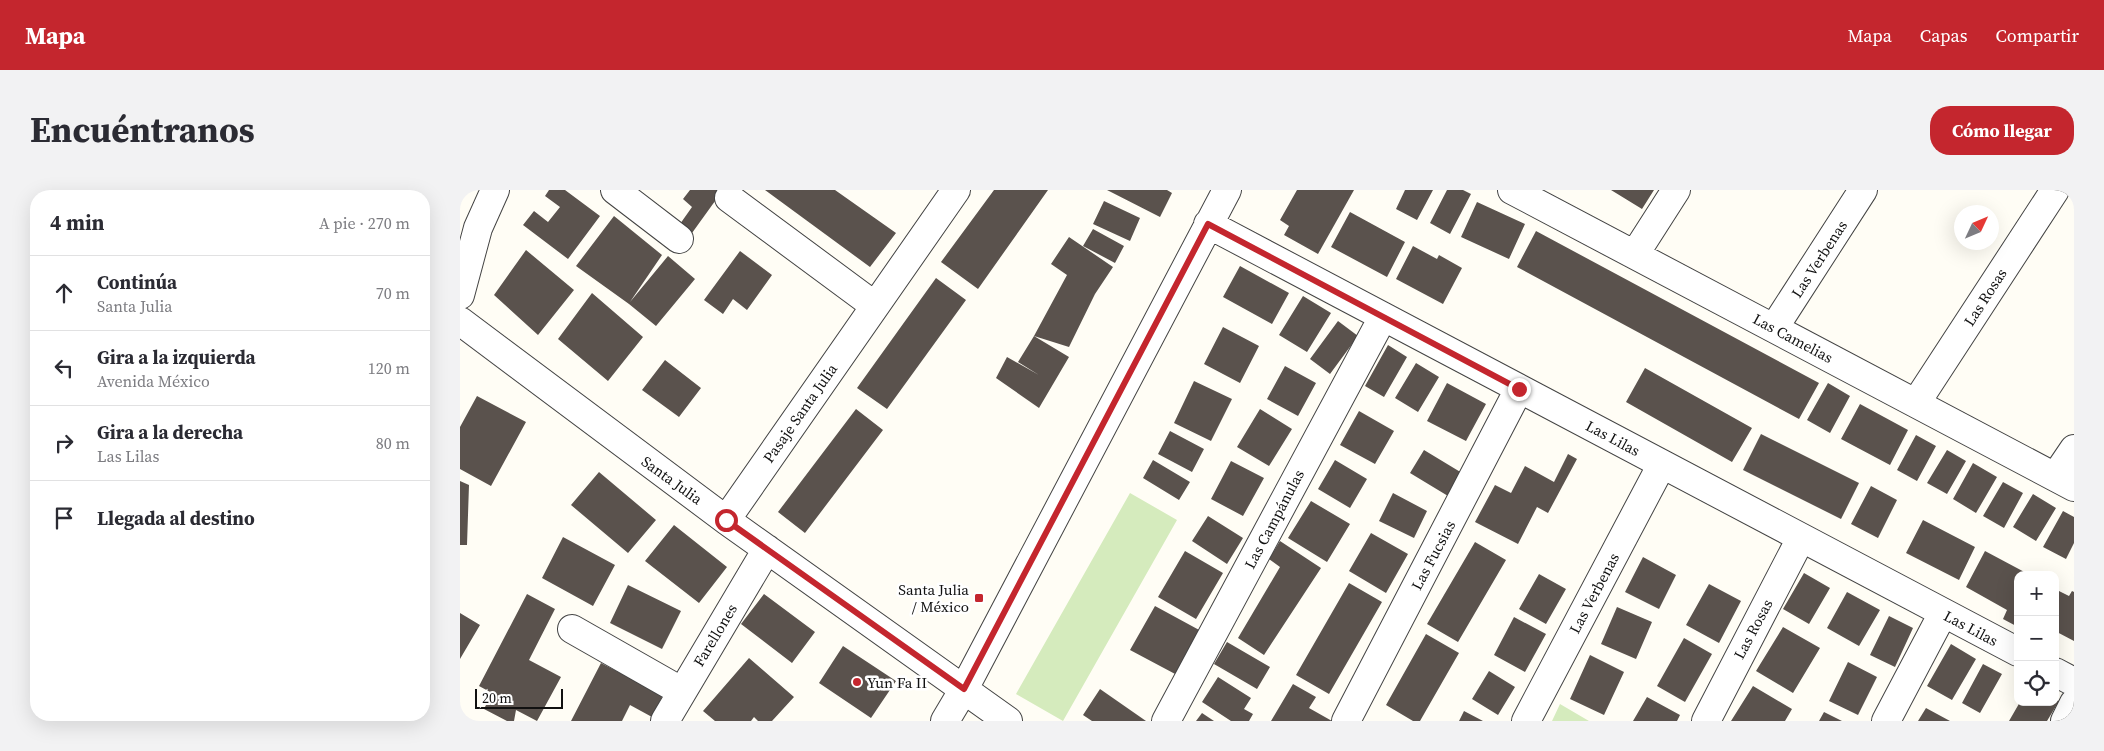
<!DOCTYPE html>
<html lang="es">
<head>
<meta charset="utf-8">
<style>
	:root { --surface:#fff; --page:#f2f2f3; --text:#2b2b33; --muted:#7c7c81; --line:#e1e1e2; --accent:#c4262e }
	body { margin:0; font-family:"Source Serif 4",serif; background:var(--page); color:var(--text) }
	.controls { position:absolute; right:15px; bottom:15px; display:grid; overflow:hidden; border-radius:10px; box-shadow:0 5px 20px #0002 }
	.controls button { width:45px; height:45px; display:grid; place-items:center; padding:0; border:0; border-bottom:1px solid var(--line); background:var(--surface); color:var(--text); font:25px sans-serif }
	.compass { position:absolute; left:1494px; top:15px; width:45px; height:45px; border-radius:50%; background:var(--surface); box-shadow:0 5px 20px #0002; rotate:46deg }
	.scale { position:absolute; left:15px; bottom:12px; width:88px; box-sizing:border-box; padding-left:5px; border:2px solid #111; border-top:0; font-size:14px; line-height:18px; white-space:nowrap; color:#111; -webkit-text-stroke:4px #fff; paint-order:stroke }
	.stop { position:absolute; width:15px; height:15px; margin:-11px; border:4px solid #c4262e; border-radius:50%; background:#fff }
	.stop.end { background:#c4262e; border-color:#fff; box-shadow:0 1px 5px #0008 }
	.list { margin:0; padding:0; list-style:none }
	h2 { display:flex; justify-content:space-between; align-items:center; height:65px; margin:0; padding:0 20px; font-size:21px }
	h2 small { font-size:16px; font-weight:400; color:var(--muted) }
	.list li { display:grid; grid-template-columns:32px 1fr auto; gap:15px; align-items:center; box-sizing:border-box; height:75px; padding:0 20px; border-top:1px solid var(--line) }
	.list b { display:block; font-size:19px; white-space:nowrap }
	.list p { margin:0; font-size:16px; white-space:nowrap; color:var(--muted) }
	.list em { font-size:16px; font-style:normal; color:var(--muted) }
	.icon { flex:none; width:28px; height:28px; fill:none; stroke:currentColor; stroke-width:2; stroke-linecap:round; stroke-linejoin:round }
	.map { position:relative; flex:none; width:1614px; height:531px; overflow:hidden; border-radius:20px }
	header { display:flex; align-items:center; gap:30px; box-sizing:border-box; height:70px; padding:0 25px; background:var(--accent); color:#fff }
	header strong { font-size:24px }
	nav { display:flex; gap:28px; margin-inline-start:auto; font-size:18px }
	.intro { display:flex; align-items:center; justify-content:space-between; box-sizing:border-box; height:120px; padding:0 30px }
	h1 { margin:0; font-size:35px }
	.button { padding:12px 22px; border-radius:20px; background:var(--accent); color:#fff; font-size:18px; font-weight:700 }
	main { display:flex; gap:30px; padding:0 30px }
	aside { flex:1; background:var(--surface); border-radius:20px; box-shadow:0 5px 20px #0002 }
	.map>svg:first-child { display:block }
	.green { fill:#d5ebbd }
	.building { fill:#5a524d }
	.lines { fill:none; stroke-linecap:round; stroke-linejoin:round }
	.minor-casing { stroke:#444; stroke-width:30 }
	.minor { stroke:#fff; stroke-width:28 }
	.route { stroke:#c4262e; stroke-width:6 }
	.poi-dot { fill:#c4262e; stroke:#fff; stroke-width:2 }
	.labels { text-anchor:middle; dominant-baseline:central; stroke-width:5; stroke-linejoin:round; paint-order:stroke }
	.street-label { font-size:15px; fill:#111; stroke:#fff }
	.poi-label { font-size:15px; fill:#111; stroke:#fff; text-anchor:end }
</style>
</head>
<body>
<header>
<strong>Mapa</strong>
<nav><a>Mapa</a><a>Capas</a><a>Compartir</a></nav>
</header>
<div class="intro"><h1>Encuéntranos</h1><a class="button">Cómo llegar</a></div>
<main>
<aside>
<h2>4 min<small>A pie · 270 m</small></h2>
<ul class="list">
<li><svg class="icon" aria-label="ahead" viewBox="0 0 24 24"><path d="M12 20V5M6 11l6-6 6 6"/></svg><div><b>Continúa</b><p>Santa Julia</p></div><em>70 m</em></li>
<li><svg class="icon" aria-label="left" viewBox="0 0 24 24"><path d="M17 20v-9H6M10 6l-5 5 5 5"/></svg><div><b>Gira a la izquierda</b><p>Avenida México</p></div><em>120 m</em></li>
<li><svg class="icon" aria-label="right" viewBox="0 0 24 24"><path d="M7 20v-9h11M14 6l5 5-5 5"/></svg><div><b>Gira a la derecha</b><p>Las Lilas</p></div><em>80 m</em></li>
<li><svg class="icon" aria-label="arrive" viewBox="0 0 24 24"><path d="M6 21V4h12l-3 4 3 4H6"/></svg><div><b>Llegada al destino</b></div></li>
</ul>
</aside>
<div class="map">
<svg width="1614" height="531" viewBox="0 0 1614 531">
	<rect width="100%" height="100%" fill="#fffdf5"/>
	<!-- green -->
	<path class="green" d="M 670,303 L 717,330 L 603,531 L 556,504 Z
		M 1100,514 L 1129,531 L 1092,531 Z"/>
	<!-- building -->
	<path class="building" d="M 89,0 L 105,0 L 140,26 L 108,69 L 63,35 L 74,21 L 88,32 L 100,17 L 85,6 Z
		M 230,0 L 263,0 L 232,43 L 220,34 L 232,17 L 223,9 Z
		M 305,0 L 375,0 L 436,43 L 410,77 Z
		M 534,0 L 588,0 L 518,99 L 481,72 Z
		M 647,0 L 707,0 L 712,3 L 700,27 Z
		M 837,0 L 894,0 L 858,64 L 824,45 L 829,36 L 820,30 Z
		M 945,0 L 973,0 L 957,30 L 936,19 Z
		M 987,0 L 1003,0 L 1011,4 L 990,44 L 970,33 Z
		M 1151,0 L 1194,0 L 1182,19 Z
		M 644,11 L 680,28 L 670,51 L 633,34 Z
		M 1017,12 L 1065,34 L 1049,69 L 1001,47 Z
		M 890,22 L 945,52 L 927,87 L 871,57 Z
		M 154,26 L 202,65 L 170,112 L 208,66 L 235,89 L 196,136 L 169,114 L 116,76 Z
		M 633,39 L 664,56 L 655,73 L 623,56 Z
		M 1076,41 L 1359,193 L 1339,229 L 1057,77 Z
		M 609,47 L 653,77 L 635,104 L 609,157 L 574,146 L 607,85 L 591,74 Z
		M 953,56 L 977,69 L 979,65 L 1002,78 L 983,114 L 936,89 Z
		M 66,60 L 114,100 L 78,145 L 34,105 Z
		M 280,61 L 312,85 L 287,120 L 273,109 L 263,124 L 244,110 Z
		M 780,76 L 829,103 L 812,134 L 763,107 Z
		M 476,88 L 506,110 L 427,219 L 397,198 Z
		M 132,103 L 183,147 L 148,191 L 98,149 Z
		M 843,106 L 871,123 L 847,162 L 819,145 Z
		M 878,131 L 898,146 L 870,184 L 850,169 Z
		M 763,137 L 799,156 L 780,193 L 744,174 Z
		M 574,146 L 609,167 L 579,218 L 536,188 L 547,167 L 579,185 L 558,172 Z
		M 928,155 L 947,167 L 924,207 L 905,196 Z
		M 205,170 L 241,198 L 219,227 L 182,200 Z
		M 956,173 L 979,187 L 958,222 L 935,208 Z
		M 825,176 L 856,193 L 838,226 L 807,209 Z
		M 1185,178 L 1292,238 L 1272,272 L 1166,212 Z
		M 734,191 L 772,209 L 751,251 L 714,233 Z
		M 987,193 L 1026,214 L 1006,251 L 967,231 Z
		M 1368,193 L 1390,206 L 1370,243 L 1347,230 Z
		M 17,206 L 66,232 L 31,296 L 0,279 L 0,237 Z
		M 1400,214 L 1448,240 L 1430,275 L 1381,249 Z
		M 396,219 L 423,240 L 345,343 L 318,322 Z
		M 800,219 L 832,239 L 809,276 L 777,257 Z
		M 899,221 L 934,241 L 915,274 L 880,255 Z
		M 710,241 L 744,259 L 732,282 L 698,264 Z
		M 1301,244 L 1399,293 L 1381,329 L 1283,280 Z
		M 1456,245 L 1476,256 L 1457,291 L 1437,280 Z
		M 964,260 L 1002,283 L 988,306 L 950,283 Z
		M 1487,260 L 1506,271 L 1487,304 L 1467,293 Z
		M 1108,264 L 1117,269 L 1088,323 L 1077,317 L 1058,354 L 1015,332 L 1035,295 L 1051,303 L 1065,276 L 1094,292 Z
		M 693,270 L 730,292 L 719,310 L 683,288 Z
		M 875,270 L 907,289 L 890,318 L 858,299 Z
		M 771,271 L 804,288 L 783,326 L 751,309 Z
		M 1513,273 L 1537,287 L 1516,323 L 1493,309 Z
		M 139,282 L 196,330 L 168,363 L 111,315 Z
		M 0,291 L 9,295 L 7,355 L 0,355 Z
		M 1543,292 L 1563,303 L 1544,338 L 1523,326 Z
		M 1411,296 L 1437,310 L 1418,348 L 1391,334 Z
		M 933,303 L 967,321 L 954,348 L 919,331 Z
		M 1573,304 L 1596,318 L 1576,351 L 1553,337 Z
		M 851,311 L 890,334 L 867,372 L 828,348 Z
		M 1603,321 L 1614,327 L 1614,353 L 1606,369 L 1583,357 Z
		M 748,326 L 783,348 L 767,374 L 732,351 Z
		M 1463,330 L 1515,357 L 1499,390 L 1446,363 Z
		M 214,335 L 267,377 L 239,413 L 185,371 Z
		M 911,343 L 948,364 L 926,403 L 889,381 Z
		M 103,347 L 155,375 L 133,416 L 82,388 Z
		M 820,351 L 861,378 L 804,465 L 778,448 L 820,377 L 809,369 Z
		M 1015,352 L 1046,370 L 998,452 L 967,434 Z
		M 725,361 L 763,383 L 736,429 L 698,407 Z
		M 1525,361 L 1570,385 L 1558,385 L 1558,437 L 1543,429 L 1547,420 L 1506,397 Z
		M 1183,367 L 1216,385 L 1199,419 L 1165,402 Z
		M 1344,383 L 1370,398 L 1349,434 L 1323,419 Z
		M 1079,384 L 1106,399 L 1086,434 L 1059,419 Z
		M 889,393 L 922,412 L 869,504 L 836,485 Z
		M 1249,394 L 1281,411 L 1259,453 L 1226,435 Z
		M 168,395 L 221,421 L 202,459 L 150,433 Z
		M 1595,399 L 1609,406 L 1612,401 L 1614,402 L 1614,451 L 1595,441 Z
		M 1387,402 L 1420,420 L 1399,456 L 1367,438 Z
		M 67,404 L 95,419 L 69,470 L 101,487 L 77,531 L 56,520 L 54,531 L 47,531 L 24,519 L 32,503 L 19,496 Z
		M 304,404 L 355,442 L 332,473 L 281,434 Z
		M 695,416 L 741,441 L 717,485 L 670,460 Z
		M 1157,417 L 1192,432 L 1176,469 L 1141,454 Z
		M 0,423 L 20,435 L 0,469 Z
		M 1429,426 L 1453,438 L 1435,477 L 1410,465 Z
		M 1054,427 L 1086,444 L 1065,482 L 1034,465 Z
		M 1323,437 L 1360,458 L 1333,503 L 1296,481 Z
		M 966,444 L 999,463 L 960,531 L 953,531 L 926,515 Z
		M 1224,448 L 1252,464 L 1225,512 L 1197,496 Z
		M 767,452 L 810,477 L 797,499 L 754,474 Z
		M 1491,454 L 1516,469 L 1492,510 L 1467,496 Z
		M 383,456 L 436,491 L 411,528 L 359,493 Z
		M 1130,465 L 1164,482 L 1144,525 L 1110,509 Z
		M 289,468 L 334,507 L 312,531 L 298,531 L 294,527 L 291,531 L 255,531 L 243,521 Z
		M 1388,472 L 1417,487 L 1398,525 L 1369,511 Z
		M 141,473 L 203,505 L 192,527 L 170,515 L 162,531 L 111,531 Z
		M 1523,474 L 1542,484 L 1520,523 L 1502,513 Z
		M 1029,481 L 1055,497 L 1038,525 L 1012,509 Z
		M 758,487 L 791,508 L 784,519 L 793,524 L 789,531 L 771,531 L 742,512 Z
		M 833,494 L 856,507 L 849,518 L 872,531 L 811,531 Z
		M 1293,496 L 1332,519 L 1325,531 L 1271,531 Z
		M 640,499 L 686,531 L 632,531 L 623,525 Z
		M 1187,507 L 1220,525 L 1217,531 L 1173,531 Z
		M 1595,509 L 1599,511 L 1587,531 L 1549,531 L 1560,512 L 1595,512 Z
		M 1466,518 L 1490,531 L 1458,531 Z
		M 1004,521 L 1023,531 L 999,531 Z
		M 1364,522 L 1382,531 L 1359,531 Z
		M 742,523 L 754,531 L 736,531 Z"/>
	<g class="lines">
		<defs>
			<path id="minor" d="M 155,0 L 219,49
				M 1052,0 L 1614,297
				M 269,8 L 415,116
				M 748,34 L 1558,462
				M 1175,64 L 1216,0
				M 0,105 L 18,38 L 35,0
				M 0,131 L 266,330 L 548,531
				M 1314,138 L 1403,0
				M 1456,213 L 1595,0
				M 1595,287 L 1614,259
				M 266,330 L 496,0
				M 112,439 L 221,501
				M 1595,482 L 1614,492
				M 205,531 L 307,359
				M 485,531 L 504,499 L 767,0
				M 706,531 L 923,127
				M 886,531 L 1059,199
				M 1066,531 L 1202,274
				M 1246,531 L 1341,348
				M 1426,531 L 1483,423
				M 1605,531 L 1614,513"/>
		</defs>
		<!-- minor casing -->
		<use href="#minor" class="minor-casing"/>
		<!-- minor -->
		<use href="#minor" class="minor"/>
	</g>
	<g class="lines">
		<!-- route -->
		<path class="route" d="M 266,330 L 504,499 L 748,34 L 1059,199"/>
	</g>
	<!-- markers -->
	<g class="poi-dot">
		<rect x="514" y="403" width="10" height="10" rx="2.5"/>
		<circle cx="397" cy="492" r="5"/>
	</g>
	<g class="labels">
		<!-- street labels -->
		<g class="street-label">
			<text transform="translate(1359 69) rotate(-57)">Las Verbenas</text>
			<text transform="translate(1525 107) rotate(-57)">Las Rosas</text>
			<text transform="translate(1333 148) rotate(28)">Las Camelias</text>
			<text transform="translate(340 223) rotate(-55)">Pasaje Santa Julia</text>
			<text transform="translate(1153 248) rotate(28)">Las Lilas</text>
			<text transform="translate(212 290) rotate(36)">Santa Julia</text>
			<text transform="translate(814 329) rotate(-62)">Las Campánulas</text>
			<text transform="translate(973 365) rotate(-62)">Las Fucsias</text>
			<text transform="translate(1134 403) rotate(-62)">Las Verbenas</text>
			<text transform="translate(1511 438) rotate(28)">Las Lilas</text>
			<text transform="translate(1293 439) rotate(-62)">Las Rosas</text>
			<text transform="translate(255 445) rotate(-59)">Farellones</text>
		</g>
		<!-- poi labels -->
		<g class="poi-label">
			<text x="509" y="399">Santa Julia<tspan x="509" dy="17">/ México</tspan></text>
			<text x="407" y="492" text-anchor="start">Yun Fa II</text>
		</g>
	</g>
</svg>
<div class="controls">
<button>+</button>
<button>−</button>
<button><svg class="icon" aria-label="locate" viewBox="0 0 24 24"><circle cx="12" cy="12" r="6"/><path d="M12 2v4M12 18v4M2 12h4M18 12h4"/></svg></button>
</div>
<svg class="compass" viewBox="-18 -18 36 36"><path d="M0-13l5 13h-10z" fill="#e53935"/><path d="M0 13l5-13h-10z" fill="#7c7c81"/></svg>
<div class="scale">20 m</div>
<div class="stop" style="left:266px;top:330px"></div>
<div class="stop end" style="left:1059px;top:199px"></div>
</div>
</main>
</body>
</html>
